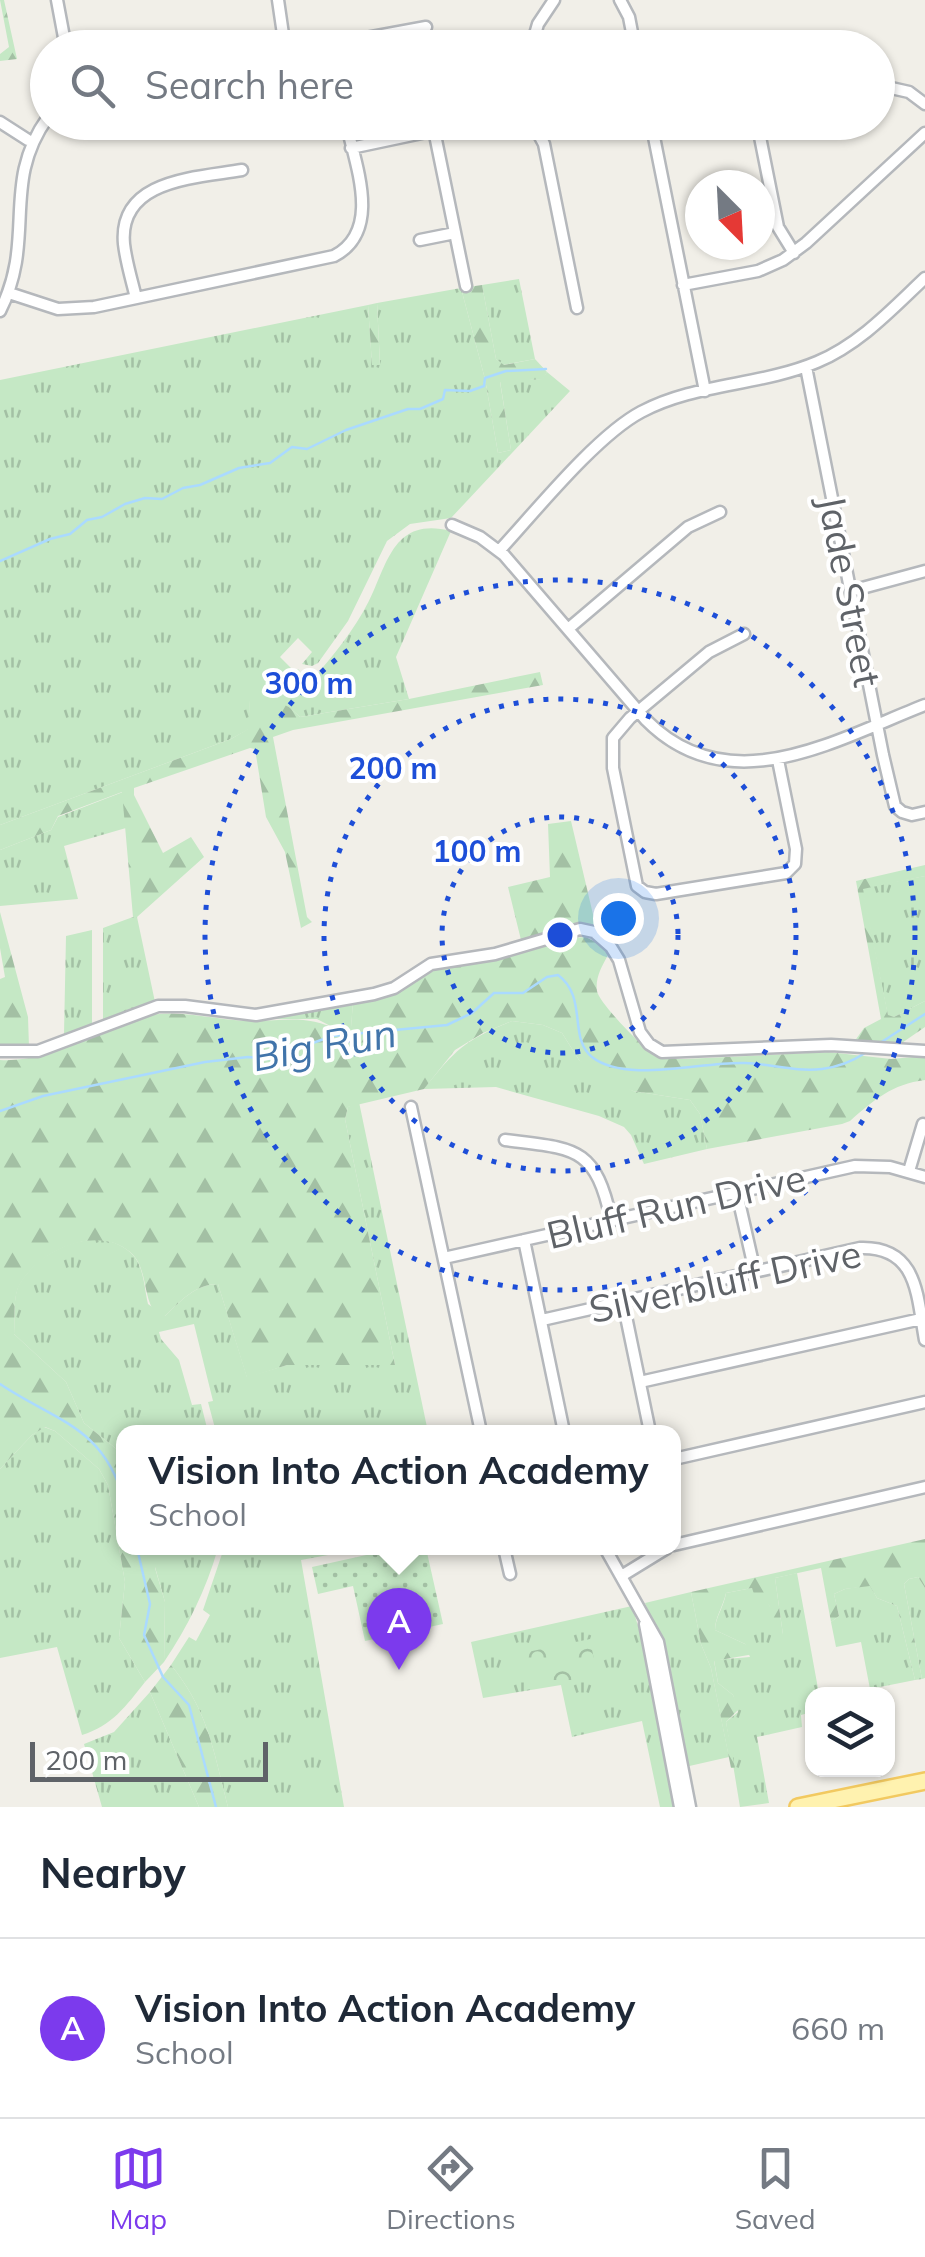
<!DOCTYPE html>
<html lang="en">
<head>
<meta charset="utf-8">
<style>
	:root { --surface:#fff; --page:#f2f2f3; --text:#1f2937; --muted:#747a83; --line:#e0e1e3; --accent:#7c3aed }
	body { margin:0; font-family:Mulish,sans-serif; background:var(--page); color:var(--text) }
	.controls { position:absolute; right:30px; bottom:30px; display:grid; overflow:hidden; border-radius:20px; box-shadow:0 2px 8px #0004 }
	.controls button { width:90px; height:90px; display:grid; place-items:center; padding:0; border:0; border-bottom:2px solid var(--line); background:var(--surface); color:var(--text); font:50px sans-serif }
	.compass { position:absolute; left:685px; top:170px; width:90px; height:90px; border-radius:50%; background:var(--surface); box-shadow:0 2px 8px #0004; rotate:156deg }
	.scale { position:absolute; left:30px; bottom:25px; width:238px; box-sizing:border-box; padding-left:10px; border:5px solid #5f6368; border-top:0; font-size:28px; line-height:35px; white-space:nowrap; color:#5f6368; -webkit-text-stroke:8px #fff; paint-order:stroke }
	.you { position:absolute; left:618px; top:918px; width:35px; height:35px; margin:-25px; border:8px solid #fff; border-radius:50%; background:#1a73e8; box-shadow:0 0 0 15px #1a73e833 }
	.badge { display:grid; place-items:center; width:65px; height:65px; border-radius:50%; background:var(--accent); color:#fff; font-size:32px; font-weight:700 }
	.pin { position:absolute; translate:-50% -82px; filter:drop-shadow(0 2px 5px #0008) }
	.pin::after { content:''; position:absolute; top:52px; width:35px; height:30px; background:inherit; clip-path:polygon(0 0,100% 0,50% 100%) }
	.popup { position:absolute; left:116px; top:1425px; width:565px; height:130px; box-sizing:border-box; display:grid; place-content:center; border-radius:20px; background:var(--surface); filter:drop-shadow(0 2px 8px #0005); font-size:32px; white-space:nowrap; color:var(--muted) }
	.popup b { font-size:38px; color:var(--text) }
	.popup::after { content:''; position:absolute; left:50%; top:100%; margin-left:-20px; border:20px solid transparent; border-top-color:var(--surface) }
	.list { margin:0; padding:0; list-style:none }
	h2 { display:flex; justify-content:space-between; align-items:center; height:130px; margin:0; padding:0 40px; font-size:42px }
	h2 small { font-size:32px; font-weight:400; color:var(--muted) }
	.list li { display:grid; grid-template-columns:65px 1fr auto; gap:30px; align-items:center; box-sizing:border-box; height:180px; padding:0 40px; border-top:2px solid var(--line) }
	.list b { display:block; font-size:38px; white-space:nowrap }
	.list p { margin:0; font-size:32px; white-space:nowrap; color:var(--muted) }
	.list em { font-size:32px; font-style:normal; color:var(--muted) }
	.icon { flex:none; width:55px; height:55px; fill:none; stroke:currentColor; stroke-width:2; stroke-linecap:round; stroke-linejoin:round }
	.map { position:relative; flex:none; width:925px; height:1807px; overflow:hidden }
	.search { position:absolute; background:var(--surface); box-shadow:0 2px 8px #0004; left:30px; right:30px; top:30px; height:110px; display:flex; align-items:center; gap:25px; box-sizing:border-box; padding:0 35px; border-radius:55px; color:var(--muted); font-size:38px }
	.sheet { height:310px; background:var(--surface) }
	nav { display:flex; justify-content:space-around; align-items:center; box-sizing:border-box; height:140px; border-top:2px solid var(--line); background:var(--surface); font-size:28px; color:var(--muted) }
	nav a { display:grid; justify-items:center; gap:5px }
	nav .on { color:var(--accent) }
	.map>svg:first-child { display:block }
	.grass { fill:url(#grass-tufts) }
	.forest { fill:url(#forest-firs) }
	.park { fill:url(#park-crowns) }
	.garden { fill:url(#garden-dots) }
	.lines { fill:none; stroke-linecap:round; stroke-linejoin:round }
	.stream { stroke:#aadaff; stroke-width:2.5 }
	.street-casing { stroke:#b5b8bc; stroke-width:15 }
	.primary-casing { stroke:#f2c960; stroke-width:20 }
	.street { stroke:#fff; stroke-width:10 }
	.primary { stroke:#fff2af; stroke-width:15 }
	.ring { fill:none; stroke:#1d4ed8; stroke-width:5; stroke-dasharray:5 10 }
	.labels { text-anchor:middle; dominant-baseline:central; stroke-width:8; stroke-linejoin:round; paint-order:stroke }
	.street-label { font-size:38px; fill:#5f6368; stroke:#fff }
	.water-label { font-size:40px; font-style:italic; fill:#4174aa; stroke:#fff }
	.centre { fill:#1d4ed8; stroke:#fff; stroke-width:5 }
	.ring-label { font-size:30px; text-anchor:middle; font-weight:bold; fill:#1d4ed8; stroke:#fff; stroke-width:8; stroke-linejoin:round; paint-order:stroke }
</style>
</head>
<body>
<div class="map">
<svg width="925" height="1807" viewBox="0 0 925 1807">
	<defs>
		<pattern id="grass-tufts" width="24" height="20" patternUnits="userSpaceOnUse" patternTransform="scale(2.5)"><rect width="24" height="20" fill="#c5e8c5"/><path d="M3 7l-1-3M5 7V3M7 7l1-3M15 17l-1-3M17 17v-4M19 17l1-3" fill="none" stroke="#a3c0a4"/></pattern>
		<pattern id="forest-firs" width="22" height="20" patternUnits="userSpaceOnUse" patternTransform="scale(2.5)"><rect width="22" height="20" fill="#c5e8c5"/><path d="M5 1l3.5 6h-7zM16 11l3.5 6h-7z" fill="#a3c0a4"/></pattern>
		<pattern id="park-crowns" width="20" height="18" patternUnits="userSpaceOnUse" patternTransform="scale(2.5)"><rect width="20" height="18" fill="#c5e8c5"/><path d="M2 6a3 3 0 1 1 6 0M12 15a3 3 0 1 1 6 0" fill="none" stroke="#a3c0a4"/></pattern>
		<pattern id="garden-dots" width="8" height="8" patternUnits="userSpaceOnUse" patternTransform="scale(2.5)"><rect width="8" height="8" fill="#c5e8c5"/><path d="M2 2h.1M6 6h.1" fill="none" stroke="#a3c0a4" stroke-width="1.8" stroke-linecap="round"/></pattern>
	</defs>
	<rect width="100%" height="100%" fill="#f1efe8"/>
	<!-- grass -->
	<path class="grass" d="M 519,279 L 535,359 L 503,365 L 496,359 L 482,285 Z
		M 461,288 L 485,379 L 498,453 L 511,450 L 500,381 L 542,379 L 547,372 L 570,391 L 451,518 L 410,524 L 387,541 L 348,621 L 318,663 L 312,666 L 302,664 L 312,652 L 298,638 L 280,657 L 295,672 L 298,669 L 302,674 L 299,683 L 305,688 C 326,664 347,640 363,612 C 387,573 388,515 451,531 L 396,657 L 409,699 L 300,717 L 289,707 L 250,700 L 249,729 L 231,739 L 0,825 L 0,380 L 368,305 L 372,364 L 380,364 L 377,303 Z
		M 123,792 L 126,828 L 64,846 L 78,899 L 0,906 L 0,850 L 51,830 L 58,817 Z
		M 925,876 L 925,1001 L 894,1017 L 888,1016 L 862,888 Z
		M 133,917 L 137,917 L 155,1002 L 103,1022 L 103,928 Z
		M 92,930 L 92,1027 L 69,1036 L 64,1034 L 66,936 Z
		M 353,1002 L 351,1028 L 340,1031 L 317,1019 L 273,1019 Z
		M 512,1021 L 543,1025 L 562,1033 L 579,1060 L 633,1091 L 690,1100 L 700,1114 L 707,1149 L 644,1164 L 631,1135 L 624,1127 L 599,1116 L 496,1087 L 424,1089 C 455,1050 465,1040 512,1021 Z
		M 359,1102 L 428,1432 L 216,1432 L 208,1402 L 213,1401 L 194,1324 L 159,1332 L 161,1339 L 179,1360 L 192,1405 L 201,1404 L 208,1432 L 124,1432 L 124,1455 L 84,1423 L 66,1382 L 14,1334 C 15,1320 13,1299 18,1287 C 36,1251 97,1222 131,1253 C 144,1265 144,1287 148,1304 L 165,1316 C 181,1301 195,1284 218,1284 L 247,1377 L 287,1365 L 395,1365 L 345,1119 L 348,1107 Z
		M 44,1427 L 55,1431 L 99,1469 L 108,1485 L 125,1582 L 119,1638 L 145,1682 C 126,1706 112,1726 82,1735 L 57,1647 L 0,1658 L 0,1469 L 32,1435 Z
		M 155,1548 L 218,1548 C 206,1590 188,1626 164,1662 L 165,1602 L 155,1567 Z
		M 224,1548 L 366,1548 L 301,1560 L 344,1807 L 228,1807 C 213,1750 209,1712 171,1665 L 189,1637 L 196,1641 L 210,1615 L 203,1610 Z
		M 797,1573 L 819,1694 L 812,1694 L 812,1712 L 801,1715 L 802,1727 L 757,1737 L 769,1803 L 740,1807 L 726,1722 L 738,1712 L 733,1695 L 718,1683 L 714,1660 L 750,1657 L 745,1644 L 715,1630 C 715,1617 724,1607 726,1593 L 752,1588 L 769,1605 L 783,1635 L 775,1578 Z
		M 918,1577 L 925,1588 L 925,1678 L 922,1679 L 904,1584 L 909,1579 Z
		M 870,1585 L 877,1598 L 897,1606 L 915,1680 L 870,1689 L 861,1642 L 836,1647 L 831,1622 L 839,1616 L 834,1594 L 845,1589 Z
		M 691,1592 L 701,1644 L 711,1668 L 729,1757 L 685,1767 L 660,1640 L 645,1603 Z
		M 632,1606 L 644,1646 L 675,1807 L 660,1807 L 642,1721 L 572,1737 L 561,1685 L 483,1698 L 471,1642 Z
		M 150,1692 L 199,1807 L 102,1807 L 84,1744 L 114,1732 Z"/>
	<!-- forest -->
	<path class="forest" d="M 0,0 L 4,0 L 17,59 L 0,61 L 0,54 L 9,47 Z
		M 482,285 L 496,359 L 504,365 L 535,359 L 547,372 L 543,379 L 500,382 L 511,450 L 498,453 L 485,379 L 461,288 Z
		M 377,303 L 380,365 L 372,365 L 368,305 Z
		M 540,672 L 543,685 L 293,730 L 273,737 L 307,917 L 312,922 L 301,928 L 285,852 L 266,817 L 255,749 L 250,748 L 134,788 L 134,795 L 163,853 L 191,837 L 204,857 L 137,917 L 133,917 L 122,792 L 58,816 L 51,830 L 0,850 L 0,825 L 231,739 L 248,729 L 250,700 L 260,694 L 289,707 L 300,717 L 409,699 Z
		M 571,821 L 596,927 L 577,924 L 521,940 L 508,887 L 550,877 L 548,824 Z
		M 925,865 L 925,876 L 863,889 L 888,1015 L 894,1017 L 925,1001 L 925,1027 L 896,1047 L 854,1042 L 864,1028 L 881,1019 L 856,881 Z
		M 0,912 L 28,1017 L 29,1047 L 0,1048 L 0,979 L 5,977 L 0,948 Z
		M 586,937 L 605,947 L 608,955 C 602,966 595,978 597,991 C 599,1003 643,1048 654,1054 C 664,1059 674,1059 685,1059 L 828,1052 L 891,1059 L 925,1056 L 925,1080 C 892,1084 874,1100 850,1121 L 842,1124 L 707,1149 L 700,1114 L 690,1100 L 633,1091 L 600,1078 L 579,1060 L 562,1033 L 543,1025 L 512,1021 L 483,1033 L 455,1050 L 424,1089 L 348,1107 L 345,1119 L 395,1365 L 287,1365 L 247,1378 L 218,1284 C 195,1284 181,1301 165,1316 L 156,1315 C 142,1296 148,1267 130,1252 C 96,1223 35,1252 18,1288 C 13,1300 15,1321 14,1334 L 66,1382 L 84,1423 L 124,1455 L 124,1548 L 155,1548 L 155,1568 L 165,1602 L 164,1662 L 145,1682 L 119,1638 L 125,1582 L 108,1485 L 99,1469 L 55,1431 L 45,1427 L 32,1435 L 0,1469 L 0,1060 C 52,1063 93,1029 141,1017 C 174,1009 201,1017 234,1020 C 275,1025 299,1010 340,1031 L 351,1027 L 353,1002 L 395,994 L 435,970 L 498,959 L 570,938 Z
		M 925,1539 L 925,1588 L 918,1577 L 909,1579 L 904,1584 L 922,1679 L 915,1680 L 897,1606 L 877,1598 L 870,1586 L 845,1589 L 834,1594 L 839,1616 L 831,1622 L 821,1568 L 775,1578 L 783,1635 L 774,1637 L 769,1605 L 757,1603 L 752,1588 L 726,1593 C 723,1607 715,1617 715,1630 L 745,1644 L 754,1654 L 714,1661 L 718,1683 L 733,1695 L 739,1709 L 726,1722 L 735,1768 L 731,1768 L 711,1668 L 701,1644 L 691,1592 Z
		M 171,1665 C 209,1712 213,1750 228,1807 L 199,1807 L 150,1692 Z"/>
	<!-- park -->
	<path class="park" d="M 590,1639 L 597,1675 L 526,1690 L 518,1654 Z"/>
	<!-- garden -->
	<path class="garden" d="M 398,1548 L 426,1548 L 443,1624 L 365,1641 L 353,1586 L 318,1594 L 312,1567 Z"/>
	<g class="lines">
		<!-- stream -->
		<path class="stream" d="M 0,561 L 50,539 L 70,534 L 87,520 L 102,517 L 125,504 L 145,498 L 162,499 L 183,488 L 200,485 L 239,468 L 270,463 L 292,447 L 307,449 L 346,430 L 408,409 L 420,409 L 443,399 L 445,390 L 470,391 L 484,386 L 485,378 L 506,371 L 546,369
			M 880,1043 L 925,1014
			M 0,1111 L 43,1096 L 205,1062 L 248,1057 L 269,1059 L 332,1036 L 447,1025 L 472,1013 L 494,993 L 523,993 L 547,977 L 558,975 C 588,997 568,1038 592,1057 C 626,1084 703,1061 745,1063 C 771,1064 795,1072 822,1069 C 837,1067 853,1061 865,1053
			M 0,1384 C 57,1422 103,1426 124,1500
			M 137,1548 L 150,1604 L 144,1635 L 163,1677 L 189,1705 L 216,1807"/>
		<defs>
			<path id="street" d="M 57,0 L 66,48
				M 278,0 L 285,48
				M 620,0 L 629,17 L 635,48
				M 344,48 L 361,39 L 426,27
				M 531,48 L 538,24 L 554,0
				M 878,85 L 909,92 L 925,104
				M 0,122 L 28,140
				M 532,122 L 544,144 L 577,308
				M 651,122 L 705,391
				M 757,122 L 778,227 L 794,253
				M 434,130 L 466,286
				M 351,148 L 474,122
				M 420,240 L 455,233
				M 683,285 L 758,271 L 783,260 L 806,243 L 925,133
				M 9,293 L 58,309 L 94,307 L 334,256 C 383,231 355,164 346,122
				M 136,298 C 132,281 126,262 124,244 C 118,179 196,178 242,170
				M 0,311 C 37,238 0,184 48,117
				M 806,367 L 883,755 L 895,806 L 902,812
				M 452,525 L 480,537 L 504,555 L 646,720 C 729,804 835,740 925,705
				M 499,551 C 535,512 596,436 641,412 C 695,383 760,386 817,362 C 860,344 892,309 925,278
				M 851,591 L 925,571
				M 568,629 L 688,527 L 720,512
				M 902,812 L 912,815 L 925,812
				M 645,892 L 637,886 L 613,768 L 613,738 L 630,718 L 709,652 L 744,634
				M 645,892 L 656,894 L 786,873 L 795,864 L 796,849 L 778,760
				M 0,1051 L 38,1051 L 158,1006 L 185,1006 L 256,1015 L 374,994 L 394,988 L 431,964 L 495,954 L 580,929 L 594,932 L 611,947 L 619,960 L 640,1032 L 649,1044 L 662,1052 L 831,1045 L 925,1051
				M 411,1107 L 481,1432
				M 505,1140 C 574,1149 595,1145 611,1219
				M 909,1171 L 923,1124
				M 737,1193 L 755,1272
				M 524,1240 L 564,1432
				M 444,1258 L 855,1166 L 890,1167 L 925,1177
				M 623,1302 L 650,1432
				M 542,1320 L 860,1248 C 918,1246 917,1296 925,1340
				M 640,1382 L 921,1319
				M 674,1459 L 925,1402
				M 674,1545 L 925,1487
				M 504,1548 L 510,1574
				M 605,1548 L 658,1642 L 690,1807
				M 623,1575 L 667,1548
				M 645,1624 L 680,1807"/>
			<path id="primary" d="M 798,1807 L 925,1781"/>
		</defs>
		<!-- street casing -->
		<use href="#street" class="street-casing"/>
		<!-- primary casing -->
		<use href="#primary" class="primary-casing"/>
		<!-- street -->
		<use href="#street" class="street"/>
		<!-- primary -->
		<use href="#primary" class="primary"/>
	</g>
	<!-- distance rings -->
	<g class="ring">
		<circle cx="560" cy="935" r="118"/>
		<circle cx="560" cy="935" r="236"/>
		<circle cx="560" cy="935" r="355"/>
	</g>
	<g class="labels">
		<!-- street labels -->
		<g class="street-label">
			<text transform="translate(850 591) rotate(79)">Jade Street</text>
			<text transform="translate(676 1206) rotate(-13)">Bluff Run Drive</text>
			<text transform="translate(725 1281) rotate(-12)">Silverbluff Drive</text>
		</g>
		<!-- water labels -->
		<g class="water-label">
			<text transform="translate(324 1044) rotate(-10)">Big Run</text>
		</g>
	</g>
	<circle cx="560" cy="935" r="15" class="centre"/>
	<g class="ring-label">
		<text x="309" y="694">300 m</text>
		<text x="393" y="779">200 m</text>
		<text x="477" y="862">100 m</text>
	</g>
</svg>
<div class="controls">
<button><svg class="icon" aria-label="layers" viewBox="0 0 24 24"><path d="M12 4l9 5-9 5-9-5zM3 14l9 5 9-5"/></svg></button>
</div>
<svg class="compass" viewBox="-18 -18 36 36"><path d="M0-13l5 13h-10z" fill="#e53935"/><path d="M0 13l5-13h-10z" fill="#747a83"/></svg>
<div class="scale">200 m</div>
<div class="you"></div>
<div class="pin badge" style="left:399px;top:1670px">A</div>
<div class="popup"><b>Vision Into Action Academy</b>School</div>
<div class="search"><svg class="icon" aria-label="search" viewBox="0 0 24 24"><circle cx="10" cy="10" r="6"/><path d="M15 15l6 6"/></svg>Search here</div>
</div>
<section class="sheet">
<h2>Nearby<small></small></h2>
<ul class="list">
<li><span class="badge">A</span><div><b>Vision Into Action Academy</b><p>School</p></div><em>660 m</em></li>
</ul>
</section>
<nav>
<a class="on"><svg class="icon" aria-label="map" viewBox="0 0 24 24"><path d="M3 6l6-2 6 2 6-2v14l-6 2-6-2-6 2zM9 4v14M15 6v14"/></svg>Map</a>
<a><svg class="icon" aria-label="directions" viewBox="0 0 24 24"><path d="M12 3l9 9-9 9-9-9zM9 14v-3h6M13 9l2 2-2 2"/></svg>Directions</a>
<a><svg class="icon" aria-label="saved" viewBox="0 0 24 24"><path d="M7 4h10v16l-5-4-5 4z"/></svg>Saved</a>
</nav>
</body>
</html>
